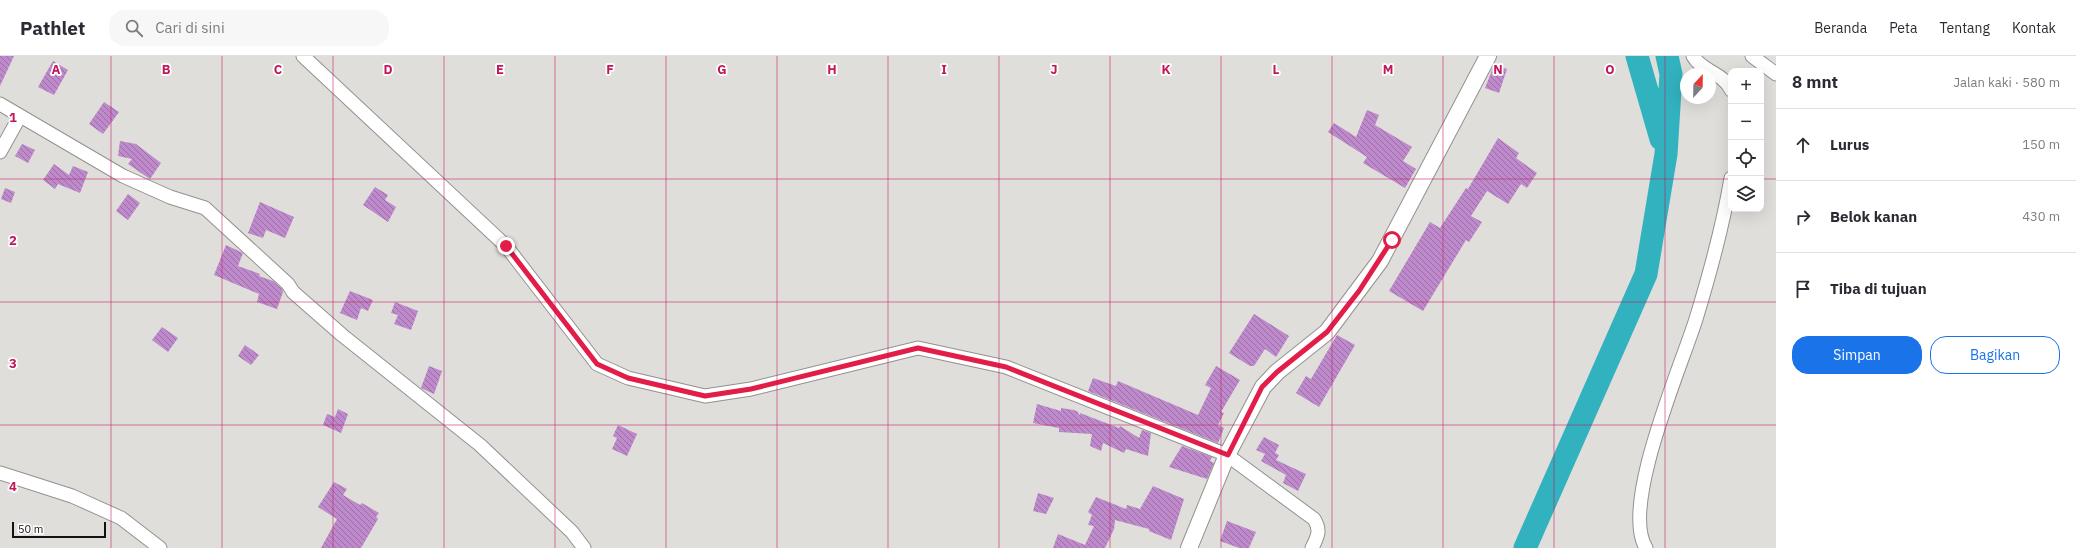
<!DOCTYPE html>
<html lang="id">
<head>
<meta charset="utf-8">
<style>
	:root { --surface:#fff; --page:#f7f7f7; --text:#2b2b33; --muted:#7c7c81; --line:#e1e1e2; --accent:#1a73e8 }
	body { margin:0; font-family:"IBM Plex Sans",sans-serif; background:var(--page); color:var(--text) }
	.controls { position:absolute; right:12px; top:12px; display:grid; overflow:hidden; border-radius:8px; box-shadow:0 4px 16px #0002 }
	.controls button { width:36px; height:36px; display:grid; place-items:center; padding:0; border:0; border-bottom:1px solid var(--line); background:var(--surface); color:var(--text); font:20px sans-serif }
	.compass { position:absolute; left:1680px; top:12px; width:36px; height:36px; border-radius:50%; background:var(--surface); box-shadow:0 4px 16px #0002; rotate:22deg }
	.scale { position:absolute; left:12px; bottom:10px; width:94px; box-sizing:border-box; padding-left:4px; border:2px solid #131211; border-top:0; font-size:11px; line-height:14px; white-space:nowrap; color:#131211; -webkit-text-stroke:3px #fff; paint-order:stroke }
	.stop { position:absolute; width:12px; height:12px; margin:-9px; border:3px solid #e11d48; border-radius:50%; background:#fff }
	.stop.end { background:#e11d48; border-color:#fff; box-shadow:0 1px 4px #0008 }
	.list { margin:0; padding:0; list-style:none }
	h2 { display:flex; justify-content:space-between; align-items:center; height:52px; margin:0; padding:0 16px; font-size:17px }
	h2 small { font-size:13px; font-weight:400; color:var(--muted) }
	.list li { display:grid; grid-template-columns:26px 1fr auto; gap:12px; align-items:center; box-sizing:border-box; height:72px; padding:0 16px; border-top:1px solid var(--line) }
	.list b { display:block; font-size:15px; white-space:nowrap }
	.list em { font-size:13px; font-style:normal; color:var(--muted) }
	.actions { display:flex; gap:8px; padding:12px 16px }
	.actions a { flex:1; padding:9px 0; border:1px solid var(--accent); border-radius:16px; text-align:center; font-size:14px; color:var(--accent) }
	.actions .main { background:var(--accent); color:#fff }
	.icon { flex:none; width:22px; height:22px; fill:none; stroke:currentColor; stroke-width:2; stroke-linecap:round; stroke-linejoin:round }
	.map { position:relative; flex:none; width:1776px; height:492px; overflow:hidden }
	header { display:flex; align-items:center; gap:24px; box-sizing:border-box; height:56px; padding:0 20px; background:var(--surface); border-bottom:1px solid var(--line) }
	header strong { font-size:19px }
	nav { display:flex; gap:22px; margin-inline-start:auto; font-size:14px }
	.search { width:280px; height:36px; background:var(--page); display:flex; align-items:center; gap:10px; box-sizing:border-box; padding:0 14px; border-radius:16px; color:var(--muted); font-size:15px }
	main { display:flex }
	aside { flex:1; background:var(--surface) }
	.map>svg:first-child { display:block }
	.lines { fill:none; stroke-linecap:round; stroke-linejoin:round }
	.river { stroke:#31b2be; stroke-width:23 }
	.building { fill:url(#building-back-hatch) }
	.minor-casing { stroke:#93918f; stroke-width:15 }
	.tertiary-casing { stroke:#93918f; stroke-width:18 }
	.minor { stroke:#fff; stroke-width:13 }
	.tertiary { stroke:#fff; stroke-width:16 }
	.route { stroke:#e11d48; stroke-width:5 }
	.grid { fill:none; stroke:#c2185b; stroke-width:1; stroke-opacity:0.55 }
	.grid-label { font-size:13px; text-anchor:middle; font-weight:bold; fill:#c2185b; stroke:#fff; stroke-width:3.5; stroke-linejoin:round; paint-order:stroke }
</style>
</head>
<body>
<header>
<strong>Pathlet</strong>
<div class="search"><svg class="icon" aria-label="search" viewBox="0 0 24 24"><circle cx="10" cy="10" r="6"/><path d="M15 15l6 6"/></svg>Cari di sini</div>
<nav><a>Beranda</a><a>Peta</a><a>Tentang</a><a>Kontak</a></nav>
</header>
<main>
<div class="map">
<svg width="1776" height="492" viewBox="0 0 1776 492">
	<defs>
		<pattern id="building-back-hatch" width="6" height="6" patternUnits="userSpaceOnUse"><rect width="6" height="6" fill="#be8acb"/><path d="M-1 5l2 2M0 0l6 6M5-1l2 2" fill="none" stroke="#996fa3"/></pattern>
	</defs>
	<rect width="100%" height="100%" fill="#e0dedb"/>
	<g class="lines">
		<!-- river -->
		<path class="river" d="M 1637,0 L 1661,83
			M 1525,492 L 1646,218 L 1666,98 L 1671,18 L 1667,0"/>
	</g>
	<!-- building -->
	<path class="building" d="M 0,0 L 14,0 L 0,30 Z
		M 53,5 L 68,14 L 54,39 L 38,31 Z
		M 1494,9 L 1507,13 L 1499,37 L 1485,32 Z
		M 104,46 L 119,56 L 103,78 L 89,68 Z
		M 1367,54 L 1379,59 L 1375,69 L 1412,91 L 1403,105 L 1416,113 L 1405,132 L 1363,107 L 1367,101 L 1328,76 L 1334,67 L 1356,81 Z
		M 1498,82 L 1519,97 L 1516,102 L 1537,117 L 1527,132 L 1521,128 L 1508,148 L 1487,135 L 1471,160 L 1482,166 L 1469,186 L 1466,184 L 1423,255 L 1389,235 L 1430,166 L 1440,172 L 1466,132 L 1468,133 Z
		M 120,85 L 136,88 L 161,107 L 150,123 L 128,108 L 132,103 L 118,100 Z
		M 22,88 L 35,94 L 28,107 L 15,100 Z
		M 54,108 L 69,119 L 73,110 L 88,116 L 80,137 L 58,128 L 55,133 L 43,124 Z
		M 375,131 L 388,139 L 385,144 L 396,151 L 388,166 L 363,149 Z
		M 5,132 L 15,136 L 11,147 L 1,143 Z
		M 128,138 L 140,147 L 128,164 L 116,155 Z
		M 260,146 L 294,161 L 285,182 L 266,174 L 263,182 L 248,177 Z
		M 226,189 L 243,197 L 238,210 L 260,218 L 259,220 L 273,225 L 282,233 L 283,236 L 277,253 L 257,246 L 259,238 L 214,219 Z
		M 350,235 L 373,244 L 368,255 L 361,252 L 357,264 L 340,257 Z
		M 395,246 L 418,255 L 411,274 L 394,268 L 398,259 L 391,257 Z
		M 1254,258 L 1289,280 L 1276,301 L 1265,293 L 1254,310 L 1250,310 L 1229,297 Z
		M 162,271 L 178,282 L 168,296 L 152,284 Z
		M 1337,279 L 1355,289 L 1319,351 L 1296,337 L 1306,320 L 1311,323 Z
		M 245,289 L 259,299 L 251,309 L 238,300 Z
		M 429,310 L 442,315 L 434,338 L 421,332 Z
		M 1216,310 L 1240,324 L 1221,356 L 1224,357 L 1218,369 L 1224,372 L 1218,387 L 1088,335 L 1093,322 L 1116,330 L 1118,325 L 1198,359 L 1211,332 L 1205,329 Z
		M 1037,348 L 1061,355 L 1061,352 L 1074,354 L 1078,356 L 1079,360 L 1080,357 L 1119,372 L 1120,370 L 1139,382 L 1142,374 L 1151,377 L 1148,400 L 1126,393 L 1124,397 L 1103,387 L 1101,395 L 1090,390 L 1092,378 L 1059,376 L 1059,372 L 1033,367 Z
		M 338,353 L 348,358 L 341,377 L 323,369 L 327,358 L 335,361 Z
		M 618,369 L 637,378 L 627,400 L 612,393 L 617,382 L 613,380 Z
		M 1264,381 L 1279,389 L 1275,397 L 1279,399 L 1276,404 L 1306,418 L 1298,435 L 1283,427 L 1286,419 L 1261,405 L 1265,398 L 1256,394 Z
		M 1182,390 L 1212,401 L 1210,405 L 1214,407 L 1207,423 L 1169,411 Z
		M 334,426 L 347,433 L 343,439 L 360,449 L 362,447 L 379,457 L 376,461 L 378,463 L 361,492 L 321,492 L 337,463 L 318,451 Z
		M 1153,430 L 1184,443 L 1171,484 L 1149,475 L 1149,473 L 1115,464 L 1114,473 L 1105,492 L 1053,492 L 1058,478 L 1085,489 L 1094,470 L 1088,469 L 1092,459 L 1088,456 L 1096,441 L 1126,453 L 1127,449 L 1140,453 Z
		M 1038,437 L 1054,442 L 1046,458 L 1033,455 Z
		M 1227,465 L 1256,476 L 1249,492 L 1239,492 L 1220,485 Z"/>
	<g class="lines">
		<defs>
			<path id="minor" d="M 303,0 L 506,190 L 597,308 L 628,322 L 705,340 L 751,333 L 918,292 L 1006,311 L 1227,399 L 1314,463 C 1321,474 1318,480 1312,492
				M 1693,0 C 1701,15 1724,17 1731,34
				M 1752,0 L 1776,18
				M 0,48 L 123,120 L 170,141 L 205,152 L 288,228 L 293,236 L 342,279 L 480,389 L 572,476 L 584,492
				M 0,96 L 20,60
				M 0,417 L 72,440 L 121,462 L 160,492
				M 1646,492 C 1620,450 1681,311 1696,263 C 1710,217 1723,170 1731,122"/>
			<path id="tertiary" d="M 1189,492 L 1227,399 L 1263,331 L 1277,316 L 1327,276 L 1380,205 L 1488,0"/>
		</defs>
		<!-- minor casing -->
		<use href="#minor" class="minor-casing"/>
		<!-- tertiary casing -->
		<use href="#tertiary" class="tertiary-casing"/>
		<!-- minor -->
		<use href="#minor" class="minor"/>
		<!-- tertiary -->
		<use href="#tertiary" class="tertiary"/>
	</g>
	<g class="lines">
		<!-- route -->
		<path class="route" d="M 506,190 L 597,308 L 628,322 L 705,340 L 751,333 L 918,292 L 1006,311 L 1228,399 L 1262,331 L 1277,316 L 1327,276 L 1359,235 L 1392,184"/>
	</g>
	<!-- grid -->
	<path class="grid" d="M 111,0 L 111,492M 222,0 L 222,492M 333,0 L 333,492M 444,0 L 444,492M 555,0 L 555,492M 666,0 L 666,492M 777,0 L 777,492M 888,0 L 888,492M 999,0 L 999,492M 1110,0 L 1110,492M 1221,0 L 1221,492M 1332,0 L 1332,492M 1443,0 L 1443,492M 1554,0 L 1554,492M 1665,0 L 1665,492M 0,123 L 1731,123M 1761,123 L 1776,123M 0,246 L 1776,246M 0,369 L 1776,369"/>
	<g class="grid-label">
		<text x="56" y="18">A</text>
		<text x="166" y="18">B</text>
		<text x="278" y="18">C</text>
		<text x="388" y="18">D</text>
		<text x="500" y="18">E</text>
		<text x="610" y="18">F</text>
		<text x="722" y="18">G</text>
		<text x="832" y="18">H</text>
		<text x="944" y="18">I</text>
		<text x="1054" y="18">J</text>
		<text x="1166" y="18">K</text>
		<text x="1276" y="18">L</text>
		<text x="1388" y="18">M</text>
		<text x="1498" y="18">N</text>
		<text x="1610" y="18">O</text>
		<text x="13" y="66">1</text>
		<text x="13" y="189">2</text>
		<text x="13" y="312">3</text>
		<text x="13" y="435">4</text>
	</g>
</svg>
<div class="controls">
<button>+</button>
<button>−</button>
<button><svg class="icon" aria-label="locate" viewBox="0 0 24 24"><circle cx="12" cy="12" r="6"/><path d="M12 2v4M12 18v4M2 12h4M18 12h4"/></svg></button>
<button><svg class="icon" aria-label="layers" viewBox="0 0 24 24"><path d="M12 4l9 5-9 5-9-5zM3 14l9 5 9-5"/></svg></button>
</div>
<svg class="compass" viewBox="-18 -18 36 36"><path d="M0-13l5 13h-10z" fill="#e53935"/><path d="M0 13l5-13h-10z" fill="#7c7c81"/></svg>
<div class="scale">50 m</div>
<div class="stop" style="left:1392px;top:184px"></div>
<div class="stop end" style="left:506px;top:190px"></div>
</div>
<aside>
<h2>8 mnt<small>Jalan kaki · 580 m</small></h2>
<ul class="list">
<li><svg class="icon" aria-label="ahead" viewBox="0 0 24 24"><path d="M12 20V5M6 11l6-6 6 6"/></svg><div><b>Lurus</b></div><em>150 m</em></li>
<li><svg class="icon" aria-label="right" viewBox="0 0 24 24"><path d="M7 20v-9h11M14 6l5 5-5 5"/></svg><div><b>Belok kanan</b></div><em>430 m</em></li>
<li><svg class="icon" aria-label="arrive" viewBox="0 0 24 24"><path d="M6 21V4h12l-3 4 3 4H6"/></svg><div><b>Tiba di tujuan</b></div></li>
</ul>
<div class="actions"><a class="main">Simpan</a><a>Bagikan</a></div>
</aside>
</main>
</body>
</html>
